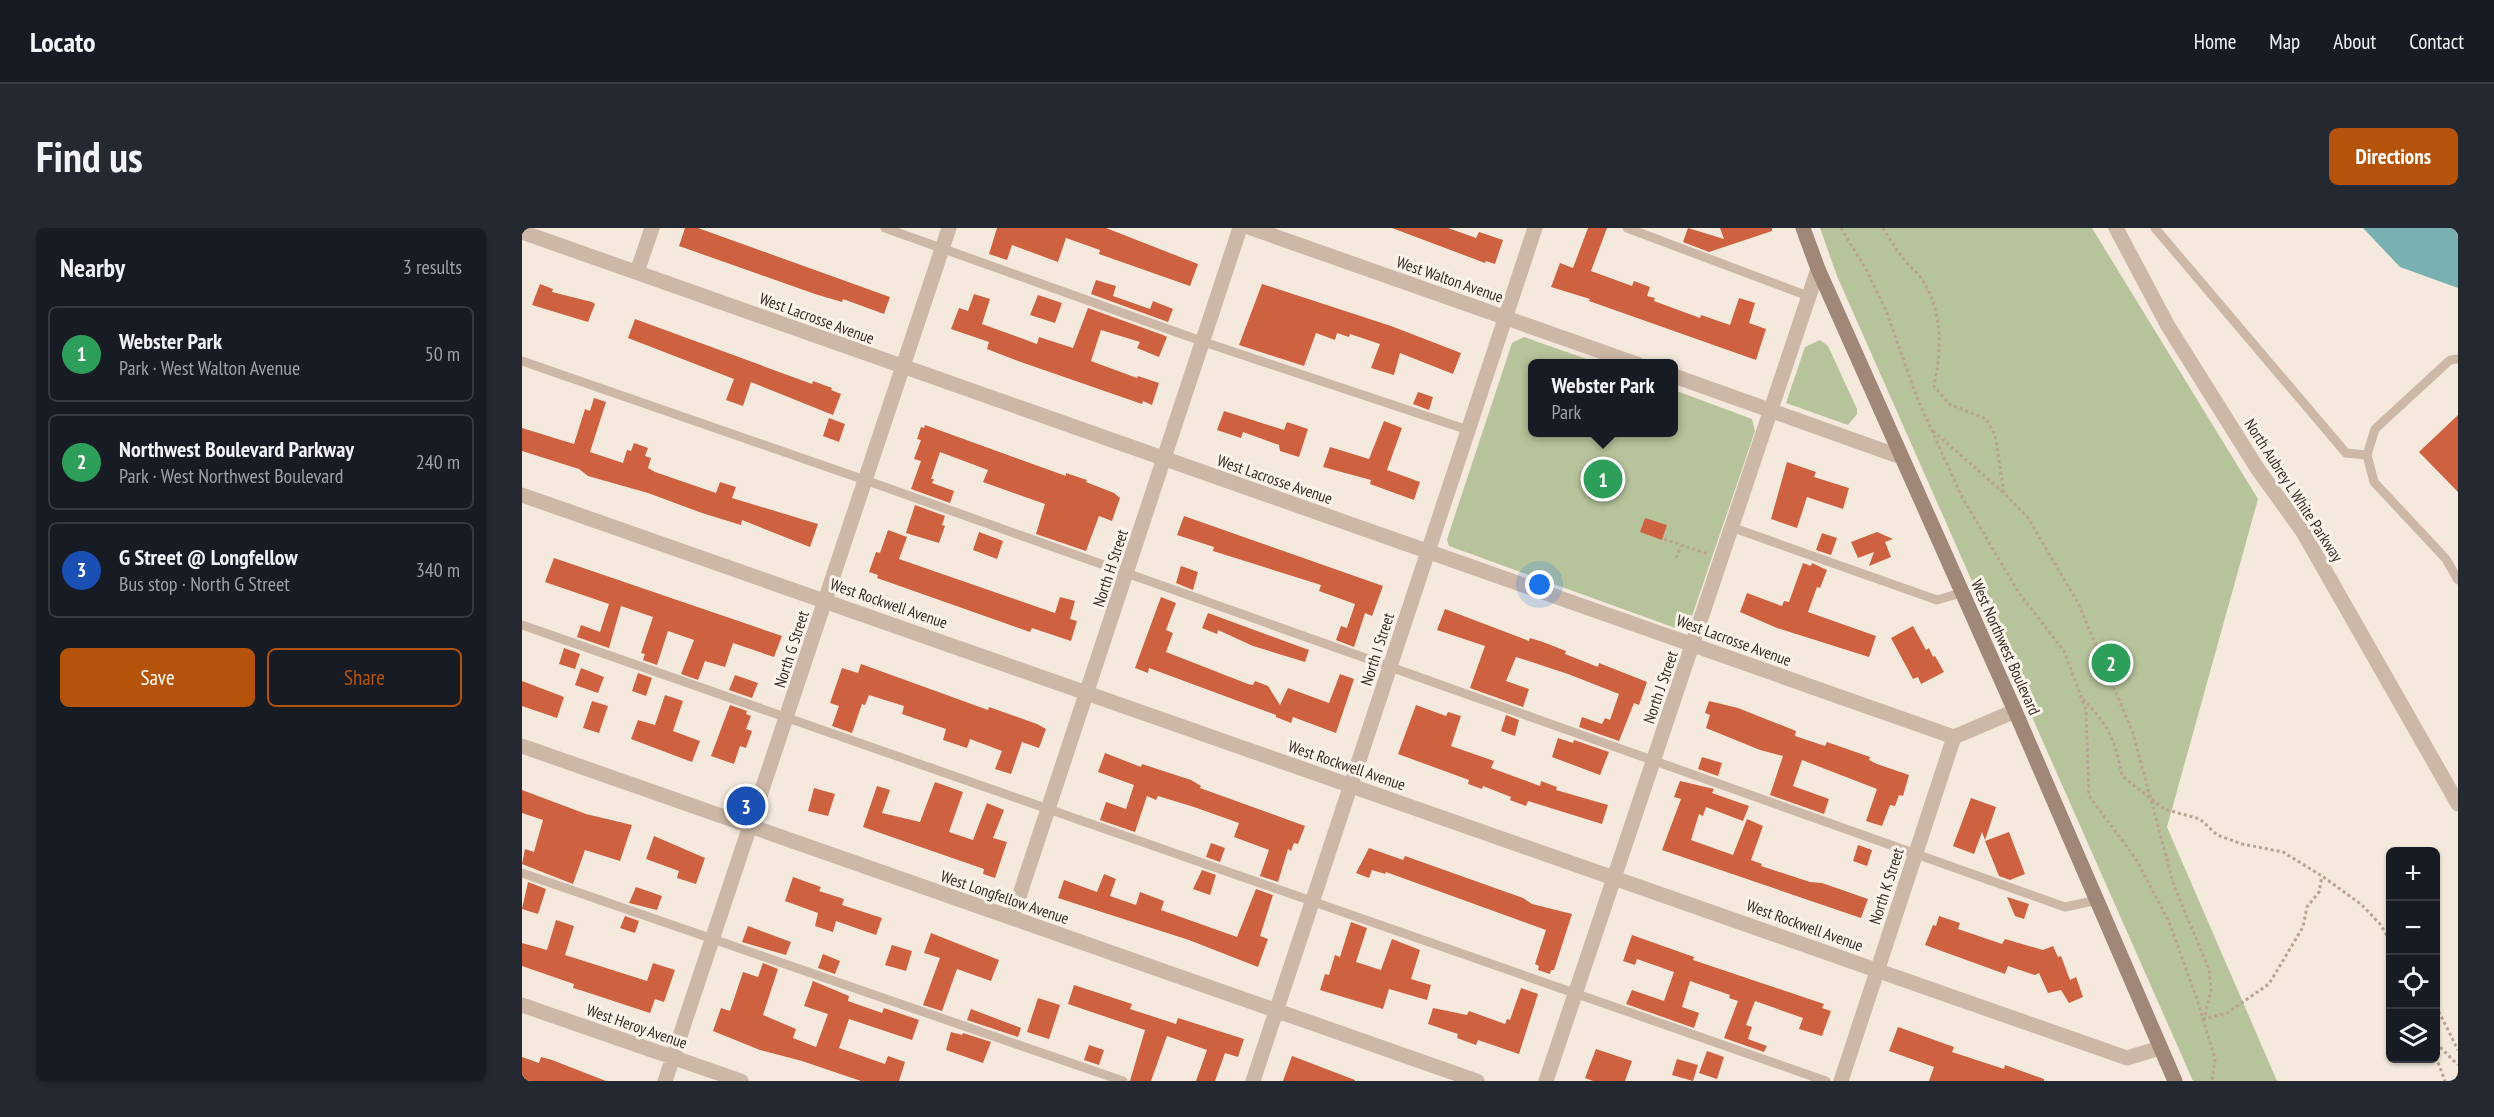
<!DOCTYPE html>
<html lang="en">
<head>
<meta charset="utf-8">
<style>
	:root { --surface:#171b24; --page:#242831; --text:#f1f3f6; --muted:#9ea1a6; --line:#363941; --accent:#b45309 }
	body { margin:0; font-family:"PT Sans Narrow",sans-serif; background:var(--page); color:var(--text) }
	.controls { position:absolute; right:18px; bottom:18px; display:grid; overflow:hidden; border-radius:9px; box-shadow:0 2px 4px #0004 }
	.controls button { width:54px; height:54px; display:grid; place-items:center; padding:0; border:0; border-bottom:2px solid var(--line); background:var(--surface); color:var(--text); font:30px sans-serif }
	.you { position:absolute; left:1018px; top:357px; width:21px; height:21px; margin:-15px; border:4px solid #fff; border-radius:50%; background:#1a73e8; box-shadow:0 0 0 9px #1a73e833 }
	.badge { display:grid; place-items:center; width:39px; height:39px; border-radius:50%; background:var(--accent); color:#fff; font-size:20px; font-weight:700 }
	.pin { position:absolute; translate:-50% -50%; border:3px solid #fff; box-shadow:0 2px 6px #0006 }
	.popup { position:absolute; left:1006px; top:131px; width:150px; height:78px; box-sizing:border-box; display:grid; place-content:center; border-radius:9px; background:var(--surface); filter:drop-shadow(0 2px 4px #0005); font-size:20px; white-space:nowrap; color:var(--muted) }
	.popup b { font-size:22px; color:var(--text) }
	.popup::after { content:''; position:absolute; left:50%; top:100%; margin-left:-12px; border:12px solid transparent; border-top-color:var(--surface) }
	.list { margin:0; padding:0; list-style:none }
	h2 { display:flex; justify-content:space-between; align-items:center; height:78px; margin:0; padding:0 24px; font-size:26px }
	h2 small { font-size:20px; font-weight:400; color:var(--muted) }
	.list li { display:grid; grid-template-columns:39px 1fr auto; gap:18px; align-items:center; box-sizing:border-box; height:96px; margin:0 12px 12px; padding:0 12px; border:2px solid var(--line); border-radius:9px }
	.list b { display:block; font-size:22px; white-space:nowrap }
	.list p { margin:0; font-size:20px; white-space:nowrap; color:var(--muted) }
	.list em { font-size:20px; font-style:normal; color:var(--muted) }
	.actions { display:flex; gap:12px; padding:18px 24px }
	.actions a { flex:1; padding:14px 0; border:2px solid var(--accent); border-radius:9px; text-align:center; font-size:21px; color:var(--accent) }
	.actions .main { background:var(--accent); color:#fff }
	.icon { flex:none; width:33px; height:33px; fill:none; stroke:currentColor; stroke-width:2; stroke-linecap:round; stroke-linejoin:round }
	.map { position:relative; flex:none; width:1936px; height:853px; overflow:hidden; border-radius:9px }
	header { display:flex; align-items:center; gap:36px; box-sizing:border-box; height:84px; padding:0 30px; background:var(--surface); border-bottom:2px solid var(--line) }
	header strong { font-size:28px }
	nav { display:flex; gap:33px; margin-inline-start:auto; font-size:21px }
	.intro { display:flex; align-items:center; justify-content:space-between; box-sizing:border-box; height:144px; padding:0 36px }
	h1 { margin:0; font-size:42px }
	.button { padding:15px 27px; border-radius:9px; background:var(--accent); color:#fff; font-size:21px; font-weight:700 }
	main { display:flex; gap:36px; padding:0 36px }
	aside { flex:1; background:var(--surface); border-radius:9px; box-shadow:0 2px 4px #0004 }
	.map>svg:first-child { display:block }
	.green { fill:#b7c49b }
	.water { fill:#79b1b3 }
	.building { fill:#ce6240 }
	.lines { fill:none; stroke-linecap:round; stroke-linejoin:round }
	.path { stroke:#b9a291; stroke-width:3; stroke-dasharray:3 3; stroke-linecap:butt }
	.service { stroke:#cdb8a7; stroke-width:9 }
	.minor { stroke:#cdb8a7; stroke-width:15 }
	.secondary { stroke:#a18778; stroke-width:15 }
	.labels { text-anchor:middle; dominant-baseline:central; stroke-width:6; stroke-linejoin:round; paint-order:stroke }
	.street-label { font-size:16px; fill:#392d28; stroke:#fbf3e9 }
</style>
</head>
<body>
<header>
<strong>Locato</strong>
<nav><a>Home</a><a>Map</a><a>About</a><a>Contact</a></nav>
</header>
<div class="intro"><h1>Find us</h1><a class="button">Directions</a></div>
<main>
<aside>
<h2>Nearby<small>3 results</small></h2>
<ul class="list">
<li><span class="badge" style="background:#2e9e5b">1</span><div><b>Webster Park</b><p>Park · West Walton Avenue</p></div><em>50 m</em></li>
<li><span class="badge" style="background:#2e9e5b">2</span><div><b>Northwest Boulevard Parkway</b><p>Park · West Northwest Boulevard</p></div><em>240 m</em></li>
<li><span class="badge" style="background:#1a4fb4">3</span><div><b>G Street @ Longfellow</b><p>Bus stop · North G Street</p></div><em>340 m</em></li>
</ul>
<div class="actions"><a class="main">Save</a><a>Share</a></div>
</aside>
<div class="map">
<svg width="1936" height="853" viewBox="0 0 1936 853">
	<rect width="100%" height="100%" fill="#f4e9dc"/>
	<!-- green -->
	<path class="green" d="M 1298,0 L 1570,0 L 1736,271 L 1645,599 L 1755,853 L 1671,853 L 1315,48 Z
		M 1002,109 L 1076,135 L 1010,136 L 1010,204 L 1152,204 L 1152,162 L 1230,191 L 1233,203 L 1166,400 L 1156,401 L 927,318 L 925,312 L 929,299 L 990,115 Z
		M 1298,112 L 1306,118 L 1335,181 L 1335,186 L 1326,197 L 1264,175 L 1283,119 Z"/>
	<!-- water -->
	<path class="water" d="M 1841,0 L 1936,0 L 1936,60 L 1878,39 Z"/>
	<!-- building -->
	<path class="building" d="M 163,0 L 176,0 L 368,69 L 362,86 L 321,71 L 320,74 L 293,66 L 157,18 Z
		M 475,0 L 584,0 L 676,36 L 668,58 L 577,26 L 578,22 L 544,10 L 536,34 L 490,17 L 485,32 L 467,26 Z
		M 870,0 L 926,0 L 954,10 L 957,4 L 981,12 L 973,36 L 964,33 L 963,35 Z
		M 1066,0 L 1085,0 L 1069,43 L 1110,58 L 1112,53 L 1128,59 L 1125,68 L 1133,70 L 1132,73 L 1178,90 L 1179,87 L 1208,97 L 1217,70 L 1233,75 L 1227,95 L 1244,101 L 1234,132 L 1067,73 L 1068,71 L 1029,59 L 1038,35 L 1051,40 Z
		M 1166,0 L 1202,11 L 1198,0 L 1250,0 L 1250,3 L 1187,24 L 1161,14 Z
		M 574,52 L 594,58 L 591,68 L 628,81 L 631,73 L 651,81 L 646,94 L 569,66 Z
		M 18,56 L 31,61 L 30,64 L 70,74 L 73,76 L 66,94 L 10,77 Z
		M 740,56 L 869,98 L 939,125 L 931,146 L 878,125 L 872,147 L 849,140 L 858,116 L 828,106 L 827,109 L 815,105 L 813,112 L 794,105 L 782,138 L 717,117 Z
		M 452,66 L 468,71 L 460,96 L 515,116 L 517,109 L 551,120 L 566,80 L 641,107 L 645,109 L 637,129 L 615,120 L 618,114 L 579,102 L 569,133 L 615,150 L 616,148 L 637,155 L 630,177 L 621,173 L 620,176 L 496,133 L 465,121 L 467,114 L 429,101 L 437,80 L 446,83 Z
		M 516,67 L 540,75 L 533,95 L 508,87 Z
		M 113,91 L 290,156 L 291,153 L 310,160 L 309,162 L 319,166 L 311,187 L 229,154 L 221,178 L 204,172 L 212,151 L 106,110 Z
		M 896,164 L 911,169 L 907,182 L 891,176 Z
		M 72,170 L 84,174 L 68,224 L 101,235 L 105,222 L 109,223 L 112,215 L 126,220 L 123,228 L 129,230 L 126,240 L 133,244 L 194,265 L 198,254 L 214,259 L 210,270 L 296,296 L 288,319 L 220,292 L 219,297 L 180,285 L 126,265 L 66,248 L 57,241 L 0,223 L 0,200 L 52,216 L 63,181 L 68,183 Z
		M 702,183 L 762,202 L 765,194 L 786,201 L 777,229 L 758,223 L 757,217 L 721,204 L 719,210 L 695,202 Z
		M 1936,187 L 1936,264 L 1897,224 Z
		M 307,190 L 323,196 L 317,214 L 301,208 Z
		M 862,193 L 880,200 L 865,242 L 898,254 L 892,272 L 848,256 L 849,252 L 801,239 L 808,219 L 847,231 Z
		M 403,197 L 544,248 L 544,245 L 565,252 L 564,254 L 592,265 L 598,270 L 590,293 L 577,288 L 564,323 L 514,306 L 523,276 L 461,254 L 466,242 L 418,224 L 409,251 L 412,251 L 410,255 L 432,263 L 428,275 L 389,261 L 399,233 L 392,231 L 399,212 L 395,211 L 399,199 L 402,200 Z
		M 1265,234 L 1294,244 L 1292,249 L 1327,260 L 1321,281 L 1285,269 L 1275,300 L 1249,291 Z
		M 393,277 L 423,288 L 420,297 L 423,298 L 417,315 L 384,305 Z
		M 662,288 L 861,358 L 850,388 L 843,385 L 832,419 L 814,412 L 819,398 L 825,400 L 833,376 L 797,363 L 799,357 L 691,323 L 692,319 L 655,307 Z
		M 1123,290 L 1145,297 L 1140,312 L 1118,304 Z
		M 366,302 L 385,309 L 377,331 L 533,385 L 538,369 L 553,373 L 548,391 L 555,393 L 549,413 L 510,400 L 508,404 L 355,350 L 356,347 L 347,344 L 354,324 L 358,325 Z
		M 457,304 L 481,313 L 475,331 L 451,322 Z
		M 1355,304 L 1371,311 L 1363,314 L 1369,329 L 1347,338 L 1352,324 L 1336,330 L 1329,314 Z
		M 1300,305 L 1315,310 L 1309,327 L 1294,322 Z
		M 32,330 L 260,408 L 252,429 L 211,415 L 203,439 L 183,433 L 176,452 L 159,446 L 172,412 L 146,403 L 135,437 L 121,432 L 123,426 L 119,425 L 131,389 L 99,378 L 87,420 L 55,409 L 59,397 L 78,404 L 87,376 L 23,354 Z
		M 1281,335 L 1289,338 L 1290,335 L 1305,342 L 1298,360 L 1295,359 L 1286,384 L 1354,408 L 1347,429 L 1255,400 L 1218,384 L 1225,365 L 1260,378 L 1262,373 L 1267,374 Z
		M 659,338 L 676,344 L 671,362 L 654,355 Z
		M 639,369 L 654,375 L 644,402 L 651,405 L 644,424 L 726,456 L 731,457 L 733,453 L 746,458 L 758,477 L 766,460 L 807,475 L 818,446 L 832,451 L 814,505 L 771,489 L 769,495 L 754,489 L 754,487 L 627,440 L 626,445 L 613,440 Z
		M 923,381 L 1007,413 L 1008,410 L 1021,414 L 1044,423 L 1043,426 L 1076,439 L 1077,435 L 1125,454 L 1117,477 L 1112,475 L 1097,513 L 1057,499 L 1060,489 L 1080,496 L 1083,490 L 1088,492 L 1097,466 L 1046,446 L 994,429 L 984,453 L 1007,461 L 1001,479 L 948,460 L 963,418 L 915,402 Z
		M 686,385 L 787,422 L 783,434 L 731,418 L 696,402 L 695,406 L 680,400 Z
		M 1391,398 L 1404,422 L 1407,420 L 1411,429 L 1413,428 L 1422,444 L 1399,456 L 1396,449 L 1391,451 L 1369,410 Z
		M 42,420 L 58,426 L 53,441 L 37,436 Z
		M 339,436 L 466,482 L 467,479 L 515,496 L 524,501 L 517,520 L 500,514 L 489,546 L 473,541 L 480,523 L 448,511 L 445,520 L 421,512 L 424,501 L 380,486 L 382,478 L 347,467 L 343,477 L 340,476 L 330,505 L 310,498 L 317,478 L 308,475 L 320,440 L 336,445 Z
		M 59,440 L 82,449 L 76,465 L 53,457 Z
		M 116,445 L 130,450 L 124,468 L 110,463 Z
		M 213,447 L 236,455 L 230,470 L 207,462 Z
		M 0,453 L 42,469 L 35,490 L 0,478 Z
		M 143,467 L 161,473 L 151,503 L 178,513 L 170,534 L 109,511 L 116,492 L 133,497 Z
		M 70,473 L 86,478 L 77,505 L 61,500 Z
		M 1187,473 L 1216,480 L 1274,503 L 1273,508 L 1303,518 L 1305,514 L 1348,529 L 1347,532 L 1355,536 L 1387,547 L 1381,568 L 1377,567 L 1373,578 L 1368,577 L 1360,598 L 1344,593 L 1355,561 L 1280,532 L 1271,558 L 1307,571 L 1302,586 L 1248,567 L 1261,528 L 1238,522 L 1184,500 L 1188,487 L 1183,485 Z
		M 208,477 L 225,483 L 224,486 L 229,488 L 224,501 L 230,503 L 224,520 L 218,518 L 212,536 L 189,528 Z
		M 894,477 L 924,488 L 926,484 L 939,488 L 929,518 L 972,533 L 969,540 L 1018,558 L 1019,553 L 1035,559 L 1034,562 L 1086,577 L 1080,596 L 1006,573 L 1004,578 L 988,572 L 989,569 L 961,558 L 960,561 L 946,556 L 947,552 L 876,526 Z
		M 984,487 L 997,492 L 993,508 L 979,503 Z
		M 1036,510 L 1051,515 L 1052,512 L 1087,524 L 1078,547 L 1030,529 Z
		M 583,525 L 619,539 L 620,536 L 669,552 L 679,558 L 678,560 L 783,598 L 776,616 L 772,615 L 769,623 L 766,621 L 756,654 L 738,648 L 747,622 L 712,609 L 717,595 L 672,579 L 636,568 L 634,572 L 625,568 L 613,604 L 578,592 L 584,574 L 604,581 L 612,557 L 576,544 Z
		M 1180,529 L 1200,535 L 1196,548 L 1176,541 Z
		M 1158,553 L 1192,561 L 1190,565 L 1227,578 L 1221,593 L 1184,579 L 1181,588 L 1177,586 L 1169,612 L 1211,627 L 1225,591 L 1241,598 L 1229,632 L 1240,636 L 1239,638 L 1288,654 L 1300,655 L 1346,671 L 1339,690 L 1140,622 L 1159,571 L 1152,569 Z
		M 413,554 L 441,564 L 427,604 L 451,612 L 465,575 L 482,582 L 471,610 L 485,614 L 473,650 L 461,646 L 462,641 L 341,599 L 355,558 L 368,562 L 360,585 L 398,594 Z
		M 292,560 L 313,566 L 306,588 L 286,583 Z
		M 0,562 L 64,586 L 110,597 L 98,633 L 63,622 L 51,656 L 0,636 L 3,621 L 12,624 L 21,592 L 0,585 Z
		M 1449,570 L 1474,579 L 1463,612 L 1460,604 L 1452,626 L 1431,618 Z
		M 1487,604 L 1503,646 L 1488,652 L 1477,648 L 1463,613 Z
		M 132,608 L 183,630 L 174,656 L 155,650 L 157,643 L 124,631 Z
		M 689,615 L 703,620 L 698,634 L 684,629 Z
		M 1336,617 L 1350,622 L 1345,638 L 1331,633 Z
		M 847,620 L 881,632 L 883,628 L 1001,670 L 1010,676 L 1050,686 L 1032,742 L 1029,742 L 1028,746 L 1016,742 L 1017,738 L 1013,736 L 1024,702 L 864,644 L 863,646 L 850,642 L 847,650 L 834,645 Z
		M 680,642 L 694,647 L 688,667 L 671,661 Z
		M 582,646 L 594,651 L 588,668 L 614,677 L 618,664 L 642,673 L 639,682 L 715,709 L 734,661 L 751,667 L 738,708 L 746,711 L 736,739 L 667,712 L 536,670 L 542,652 L 575,664 Z
		M 271,649 L 299,659 L 297,663 L 322,671 L 320,677 L 360,690 L 354,707 L 314,693 L 311,704 L 293,698 L 296,685 L 263,673 Z
		M 6,654 L 24,661 L 16,686 L 0,681 Z
		M 114,659 L 140,668 L 135,682 L 107,675 Z
		M 1485,669 L 1507,676 L 1502,691 L 1493,688 Z
		M 103,688 L 117,693 L 113,705 L 98,700 Z
		M 1417,688 L 1438,695 L 1436,701 L 1480,716 L 1483,711 L 1521,722 L 1531,718 L 1536,729 L 1539,728 L 1548,752 L 1554,749 L 1561,769 L 1547,775 L 1539,762 L 1526,765 L 1517,745 L 1513,747 L 1486,738 L 1483,746 L 1403,717 L 1411,697 L 1414,698 Z
		M 34,692 L 52,698 L 43,727 L 125,753 L 131,735 L 153,742 L 142,774 L 133,771 L 128,785 L 61,763 L 51,760 L 52,756 L 0,738 L 0,715 L 25,722 Z
		M 829,694 L 845,700 L 834,734 L 859,742 L 870,711 L 898,722 L 889,751 L 909,757 L 905,772 L 867,761 L 861,781 L 798,762 L 803,746 L 807,747 L 813,727 L 818,729 Z
		M 226,698 L 269,714 L 264,727 L 220,714 Z
		M 409,705 L 477,732 L 469,753 L 435,741 L 420,783 L 401,777 L 418,730 L 402,725 Z
		M 1110,707 L 1172,729 L 1171,732 L 1302,776 L 1300,780 L 1309,783 L 1300,808 L 1277,801 L 1281,790 L 1233,773 L 1224,797 L 1230,799 L 1226,811 L 1245,818 L 1242,824 L 1202,810 L 1216,773 L 1207,770 L 1208,767 L 1168,753 L 1160,779 L 1177,785 L 1172,800 L 1104,776 L 1110,762 L 1142,773 L 1152,744 L 1115,731 L 1113,737 L 1101,733 Z
		M 370,717 L 390,723 L 384,743 L 363,737 Z
		M 301,726 L 318,733 L 313,746 L 296,740 Z
		M 241,735 L 256,741 L 241,787 L 274,801 L 271,810 L 294,819 L 306,786 L 282,778 L 291,753 L 327,768 L 326,773 L 360,785 L 362,780 L 397,792 L 390,812 L 327,791 L 317,820 L 363,836 L 366,828 L 383,834 L 377,853 L 339,853 L 280,833 L 238,822 L 191,803 L 199,780 L 208,783 L 221,744 L 236,749 Z
		M 552,757 L 610,776 L 608,781 L 654,796 L 656,790 L 722,811 L 716,829 L 703,825 L 693,853 L 674,853 L 685,822 L 645,808 L 629,853 L 608,853 L 623,802 L 546,776 Z
		M 999,760 L 1016,766 L 997,826 L 956,812 L 954,817 L 935,810 L 936,806 L 906,796 L 911,780 L 945,787 L 947,783 L 983,796 L 985,791 L 988,792 Z
		M 516,770 L 538,777 L 527,811 L 505,804 Z
		M 449,781 L 499,800 L 496,809 L 445,792 Z
		M 1376,799 L 1432,819 L 1430,824 L 1482,841 L 1483,837 L 1522,851 L 1522,853 L 1407,853 L 1412,839 L 1367,823 Z
		M 429,804 L 440,807 L 441,805 L 469,814 L 461,835 L 424,822 Z
		M 567,817 L 582,822 L 577,837 L 562,832 Z
		M 1074,821 L 1110,833 L 1103,853 L 1071,853 L 1063,850 Z
		M 1185,823 L 1202,829 L 1195,851 L 1177,845 Z
		M 770,828 L 833,852 L 833,853 L 761,853 Z
		M 0,829 L 17,835 L 19,829 L 30,832 L 84,853 L 0,853 Z
		M 1155,831 L 1176,837 L 1171,853 L 1150,847 Z"/>
	<g class="lines">
		<!-- path -->
		<path class="path" d="M 1319,0 L 1345,43 L 1365,85 L 1395,170 L 1440,269 L 1497,365 L 1542,423 L 1564,482 L 1567,568 L 1614,631 L 1647,694 L 1675,771 L 1693,831 L 1690,853
			M 1361,0 C 1368,12 1375,23 1384,34 C 1389,40 1396,45 1400,51 C 1421,85 1420,120 1412,158 L 1427,176 L 1464,191 L 1473,207 L 1482,265 L 1506,290 L 1556,375 L 1611,505 L 1652,658 L 1687,741 L 1689,762 L 1682,791 L 1705,785 L 1747,756 L 1781,699 L 1785,679 L 1797,664 L 1800,648
			M 1411,203 L 1481,264
			M 1142,311 L 1186,326
			M 1154,330 L 1159,318
			M 1561,471 C 1586,496 1594,514 1600,548 L 1642,581 L 1678,591 L 1695,607 L 1720,616 L 1761,624 L 1800,648 L 1840,677 L 1858,696 L 1868,712
			M 1914,778 L 1936,822
			M 1914,815 L 1936,837
			M 1914,829 L 1923,853"/>
		<!-- service -->
		<path class="service" d="M 363,0 L 682,114 L 946,202
			M 1105,0 L 1286,68
			M 1633,0 L 1824,225 L 1845,227
			M 1936,131 L 1928,132 L 1853,201 L 1845,227 L 1852,254 L 1924,331 L 1936,352
			M 0,133 L 343,252 L 1543,679 L 1576,672
			M 1209,299 L 1415,372 L 1439,365
			M 0,397 L 1304,853
			M 0,645 L 601,853"/>
		<!-- minor -->
		<path class="minor" d="M 729,0 L 1115,136
			M 1594,0 L 1646,98 L 1735,240 L 1781,304 L 1936,576
			M 0,4 L 1432,509 L 1493,483
			M 115,44 L 130,0
			M 1152,148 L 1379,229
			M 0,267 L 1605,830 L 1638,820
			M 0,518 L 955,853
			M 490,690 L 718,0
			M 0,777 L 219,853
			M 143,853 L 427,0
			M 731,853 L 1013,0
			M 1024,853 L 1296,41
			M 1319,853 L 1432,509"/>
		<!-- secondary -->
		<path class="secondary" d="M 1281,0 L 1296,41 L 1493,483 L 1653,853"/>
	</g>
	<g class="labels">
		<!-- street labels -->
		<g class="street-label">
			<text transform="translate(928 51) rotate(19)">West Walton Avenue</text>
			<text transform="translate(295 90) rotate(20)">West Lacrosse Avenue</text>
			<text transform="translate(753 251) rotate(19)">West Lacrosse Avenue</text>
			<text transform="translate(1772 262) rotate(57)">North Aubrey L White Parkway</text>
			<text transform="translate(588 340) rotate(-72)">North H Street</text>
			<text transform="translate(367 375) rotate(19)">West Rockwell Avenue</text>
			<text transform="translate(1212 412) rotate(20)">West Lacrosse Avenue</text>
			<text transform="translate(1484 419) rotate(66)">West Northwest Boulevard</text>
			<text transform="translate(269 421) rotate(-72)">North G Street</text>
			<text transform="translate(855 421) rotate(-72)">North I Street</text>
			<text transform="translate(1138 459) rotate(-71)">North J Street</text>
			<text transform="translate(825 537) rotate(19)">West Rockwell Avenue</text>
			<text transform="translate(1364 658) rotate(-72)">North K Street</text>
			<text transform="translate(483 669) rotate(19)">West Longfellow Avenue</text>
			<text transform="translate(1283 697) rotate(20)">West Rockwell Avenue</text>
			<text transform="translate(115 798) rotate(19)">West Heroy Avenue</text>
		</g>
	</g>
</svg>
<div class="controls">
<button>+</button>
<button>−</button>
<button><svg class="icon" aria-label="locate" viewBox="0 0 24 24"><circle cx="12" cy="12" r="6"/><path d="M12 2v4M12 18v4M2 12h4M18 12h4"/></svg></button>
<button><svg class="icon" aria-label="layers" viewBox="0 0 24 24"><path d="M12 4l9 5-9 5-9-5zM3 14l9 5 9-5"/></svg></button>
</div>
<div class="you"></div>
<div class="pin badge" style="left:1081px;top:251px;background:#2e9e5b">1</div>
<div class="popup"><b>Webster Park</b>Park</div>
<div class="pin badge" style="left:1589px;top:435px;background:#2e9e5b">2</div>
<div class="pin badge" style="left:224px;top:578px;background:#1a4fb4">3</div>
</div>
</main>
</body>
</html>
